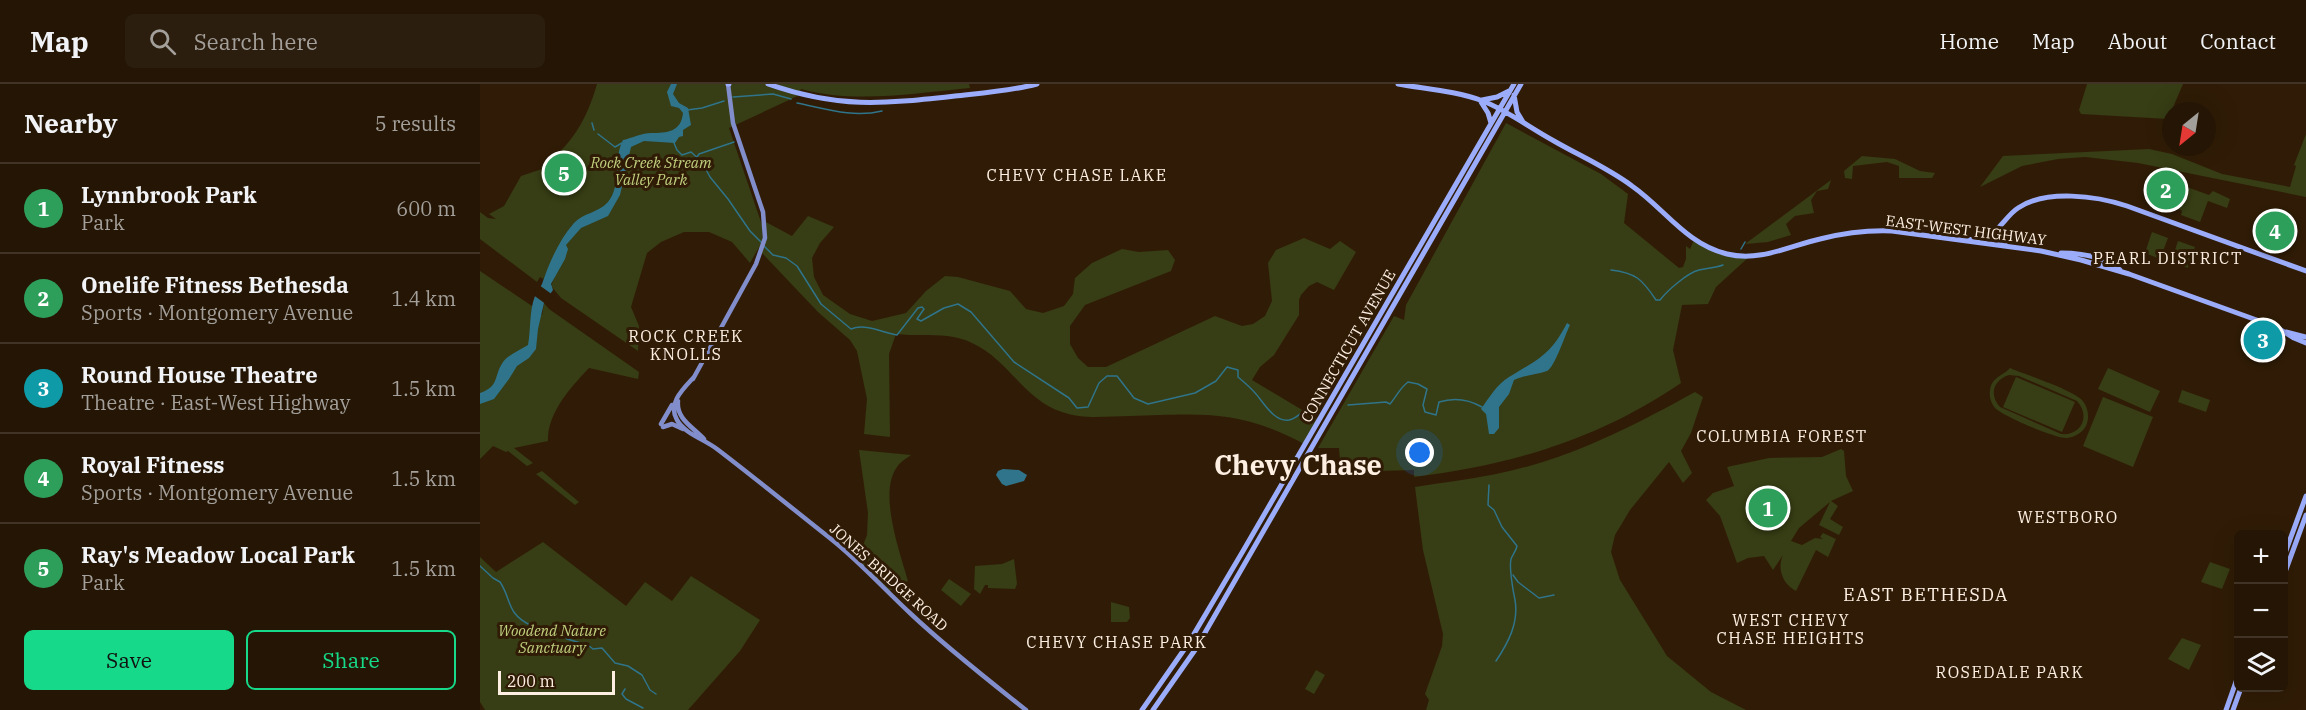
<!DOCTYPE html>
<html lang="en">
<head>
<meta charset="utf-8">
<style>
	:root { --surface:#241504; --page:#2c1e0e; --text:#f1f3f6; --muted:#a39f9a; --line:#413426; --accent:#16d989 }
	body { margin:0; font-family:"IBM Plex Serif",serif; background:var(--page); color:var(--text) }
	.controls { position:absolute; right:18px; bottom:18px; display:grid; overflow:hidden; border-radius:9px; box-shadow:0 6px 24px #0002 }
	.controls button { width:54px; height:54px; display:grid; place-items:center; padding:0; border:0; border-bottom:2px solid var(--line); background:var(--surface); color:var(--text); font:30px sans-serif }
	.compass { position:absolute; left:1682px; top:18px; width:54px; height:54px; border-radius:50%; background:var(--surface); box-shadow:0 6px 24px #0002; rotate:210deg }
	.scale { position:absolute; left:18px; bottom:15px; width:117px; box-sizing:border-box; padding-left:6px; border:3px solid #fdefe2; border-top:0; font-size:16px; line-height:21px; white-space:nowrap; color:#fdefe2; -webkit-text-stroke:4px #301c06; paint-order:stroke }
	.you { position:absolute; left:940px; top:369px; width:21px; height:21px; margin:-15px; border:4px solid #fff; border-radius:50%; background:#1a73e8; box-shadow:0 0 0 9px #1a73e833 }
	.badge { display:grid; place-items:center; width:39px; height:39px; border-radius:50%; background:var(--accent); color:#fff; font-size:20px; font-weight:700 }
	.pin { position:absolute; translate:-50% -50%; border:3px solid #fff; box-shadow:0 2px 6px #0006 }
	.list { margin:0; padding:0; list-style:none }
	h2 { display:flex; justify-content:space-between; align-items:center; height:78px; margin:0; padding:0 24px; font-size:26px }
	h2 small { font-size:20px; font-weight:400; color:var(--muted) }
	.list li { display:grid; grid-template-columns:39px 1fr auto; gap:18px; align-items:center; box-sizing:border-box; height:90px; padding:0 24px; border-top:2px solid var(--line) }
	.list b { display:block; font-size:22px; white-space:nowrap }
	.list p { margin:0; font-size:20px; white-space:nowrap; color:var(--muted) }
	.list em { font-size:20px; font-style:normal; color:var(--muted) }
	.actions { display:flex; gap:12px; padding:18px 24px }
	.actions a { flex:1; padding:14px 0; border:2px solid var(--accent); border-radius:9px; text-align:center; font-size:21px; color:var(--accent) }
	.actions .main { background:var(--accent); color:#111 }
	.icon { flex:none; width:33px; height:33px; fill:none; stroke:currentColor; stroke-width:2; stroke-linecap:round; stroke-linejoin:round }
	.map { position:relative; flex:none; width:1826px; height:626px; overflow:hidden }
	header { display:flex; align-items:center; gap:36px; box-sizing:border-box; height:84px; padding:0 30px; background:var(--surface); border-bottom:2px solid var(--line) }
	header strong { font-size:28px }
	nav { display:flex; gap:33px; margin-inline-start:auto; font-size:21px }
	.search { width:420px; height:54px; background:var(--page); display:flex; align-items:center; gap:15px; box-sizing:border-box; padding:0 21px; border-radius:9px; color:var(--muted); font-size:22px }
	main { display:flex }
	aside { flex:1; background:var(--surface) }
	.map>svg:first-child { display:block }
	.green { fill:#373d14; fill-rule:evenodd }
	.water { fill:#2f748a }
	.pier { fill:#301c06 }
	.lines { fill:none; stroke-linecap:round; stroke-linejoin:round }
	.stream { stroke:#2f748a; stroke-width:1.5 }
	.secondary { stroke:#818ecb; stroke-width:4.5 }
	.primary { stroke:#9bacfb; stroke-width:5 }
	.labels { text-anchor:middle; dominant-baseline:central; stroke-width:6; stroke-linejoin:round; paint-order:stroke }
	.park-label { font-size:15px; font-style:italic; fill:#c0cf7e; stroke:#301c06 }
	.street-label { font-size:15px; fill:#fdefe2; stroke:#301c06 }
	.neighbourhood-label { font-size:16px; letter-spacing:1.5px; fill:#fdefe2; stroke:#301c06 }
	.quarter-label { font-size:18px; letter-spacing:1.5px; fill:#fdefe2; stroke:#301c06 }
	.town-label { font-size:27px; font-weight:bold; fill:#fdefe2; stroke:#301c06 }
</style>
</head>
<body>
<header>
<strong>Map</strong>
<div class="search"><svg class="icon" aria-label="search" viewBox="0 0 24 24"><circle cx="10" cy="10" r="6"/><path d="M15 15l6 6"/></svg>Search here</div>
<nav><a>Home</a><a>Map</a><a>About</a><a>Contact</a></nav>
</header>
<main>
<aside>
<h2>Nearby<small>5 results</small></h2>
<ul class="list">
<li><span class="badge" style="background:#2e9e5b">1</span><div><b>Lynnbrook Park</b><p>Park</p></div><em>600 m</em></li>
<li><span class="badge" style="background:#2e9e5b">2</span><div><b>Onelife Fitness Bethesda</b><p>Sports · Montgomery Avenue</p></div><em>1.4 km</em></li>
<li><span class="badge" style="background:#0f9aa8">3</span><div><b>Round House Theatre</b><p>Theatre · East-West Highway</p></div><em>1.5 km</em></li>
<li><span class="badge" style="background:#2e9e5b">4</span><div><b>Royal Fitness</b><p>Sports · Montgomery Avenue</p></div><em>1.5 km</em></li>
<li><span class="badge" style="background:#2e9e5b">5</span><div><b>Ray's Meadow Local Park</b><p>Park</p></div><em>1.5 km</em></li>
</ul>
<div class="actions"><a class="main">Save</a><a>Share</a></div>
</aside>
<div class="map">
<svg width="1826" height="626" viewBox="0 0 1826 626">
	<rect width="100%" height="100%" fill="#301c06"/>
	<!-- green -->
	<path class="green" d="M 117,0 L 489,0 L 490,4 C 435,9 375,20 321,5 L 319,11 L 309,16 L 249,44 L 282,141 L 282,158 L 270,179 L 252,158 L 229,148 L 204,148 L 181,158 L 167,169 L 151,223 L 159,242 L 158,267 L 81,214 L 71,202 L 75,192 L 66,189 L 63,195 L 60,193 L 57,198 L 0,155 L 0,128 L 8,134 L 16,135 L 9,130 L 24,122 L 41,92 L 62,85 L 61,83 C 92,62 107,35 117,0 Z
		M 1607,0 L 1703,0 L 1688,35 L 1601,30 L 1599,26 Z
		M 1026,39 L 1121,90 L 1148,110 L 1144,139 L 1199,184 L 1203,183 L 1206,175 L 1206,162 L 1210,165 L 1214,156 L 1246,169 L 1270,172 L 1236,203 L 1228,220 L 1202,221 L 1193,266 L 1201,299 C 1119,355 1032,381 934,393 L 934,386 L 861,388 L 859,364 L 838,364 L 914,232 L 924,236 L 926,221 Z
		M 1826,50 L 1826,113 L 1658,79 L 1605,73 L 1578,75 L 1542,82 L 1500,103 L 1523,72 L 1669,65 L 1692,70 L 1742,90 L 1810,103 L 1816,82 L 1814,81 Z
		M 1382,72 L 1415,75 L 1440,87 L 1455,89 L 1452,94 L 1419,94 L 1419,82 L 1407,78 L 1373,82 L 1372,95 L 1365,94 L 1364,87 Z
		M 1351,96 L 1348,105 L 1337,107 L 1331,116 L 1334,129 L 1315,132 L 1306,140 L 1311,151 L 1288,158 L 1265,160 Z
		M 1675,97 L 1702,106 L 1704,102 L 1729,111 L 1733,107 L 1750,115 L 1747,124 L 1728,117 L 1720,138 L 1701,131 L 1702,127 L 1688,119 L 1685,126 L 1667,120 Z
		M 328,132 L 354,143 L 340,159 L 332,174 L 334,193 L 343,211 L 370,230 L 392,237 L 426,229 L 446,207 L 465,192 L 478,193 L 530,207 L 546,225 L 563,229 L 584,222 L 593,210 L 595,194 L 612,179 L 642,165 L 659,168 L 688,166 L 695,176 L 691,187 L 605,221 L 590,242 L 590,260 L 598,274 L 608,283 L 626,283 L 735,232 L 762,242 L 773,240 L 785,232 L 792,217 L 788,179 L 796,166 L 824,154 L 850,165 L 860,157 L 876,168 L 854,206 L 837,198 L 829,202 L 821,211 L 819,216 L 819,231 L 794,271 L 780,283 L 772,296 L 839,336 L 824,360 C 759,325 721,330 650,332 C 628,332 604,336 582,328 C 544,316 528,275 492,259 C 468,247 442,253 416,250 L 409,270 L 410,353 L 384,350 L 387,315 L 377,267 L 370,256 L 338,228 L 281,168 L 284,137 L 312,152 Z
		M 1672,148 L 1688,154 L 1680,175 L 1665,169 Z
		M 1698,157 L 1715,163 L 1708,184 L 1691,178 Z
		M 0,187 L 52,222 L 52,226 L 62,231 L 64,219 L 69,225 L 159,288 L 158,295 L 109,284 C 91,303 67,329 68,357 L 34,364 L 53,379 L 47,382 L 28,367 L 26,368 L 13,362 L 0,375 Z
		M 1530,284 C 1546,291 1591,305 1602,316 C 1608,323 1610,333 1606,342 C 1602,349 1595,353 1587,354 C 1576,355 1523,332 1515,324 C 1511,319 1509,313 1510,307 C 1511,293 1523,292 1530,284 ZM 1529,291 L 1539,292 L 1597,317 C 1611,332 1601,352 1581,350 L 1520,323 C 1509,311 1513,296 1529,291 Z
		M 1628,284 L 1680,307 L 1670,328 L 1618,305 Z
		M 1536,293 L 1595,318 L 1582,348 L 1523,323 Z
		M 1702,306 L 1730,316 L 1726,328 L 1698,318 Z
		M 1215,308 L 1223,313 L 1211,349 L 1201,367 L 1212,389 L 1203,399 L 1189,378 L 1150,426 L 1135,451 L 1131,468 L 1140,496 L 1187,572 L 1231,608 L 1266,626 L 946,626 L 949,616 L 945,610 L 962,562 L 963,550 L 943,466 L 935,403 C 965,398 995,395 1025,388 C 1094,373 1155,341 1215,308 Z
		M 1623,313 L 1673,333 L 1653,383 L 1603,362 Z
		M 1361,365 L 1364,367 L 1366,392 L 1373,407 L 1351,417 L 1358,422 L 1350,435 L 1363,443 L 1359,451 L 1339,441 L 1350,418 L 1319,444 L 1311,457 L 1322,461 L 1335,454 L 1343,455 L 1340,453 L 1343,449 L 1356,455 L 1348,473 L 1336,466 L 1316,507 C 1302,500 1297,484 1303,471 L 1293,486 L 1284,472 L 1268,474 L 1257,479 L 1240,432 L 1226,416 L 1233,409 L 1254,402 L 1247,383 L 1289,374 L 1342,373 Z
		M 379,366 L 431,371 C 427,374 420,378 417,383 C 398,409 420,468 428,497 L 409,507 L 377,477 L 387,451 L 388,429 Z
		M 62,387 L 99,418 L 95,421 L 56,390 Z
		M 63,458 L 146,522 L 165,498 L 192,517 L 211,492 L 280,536 L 260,567 L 208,626 L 5,626 L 0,618 L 0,473 L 16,488 Z
		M 534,475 L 537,500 L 535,505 L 508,504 L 508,501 L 505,501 L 500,510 L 494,505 L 495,482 L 522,480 Z
		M 1730,478 L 1750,485 L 1742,505 L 1721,498 Z
		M 469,495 L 491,510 L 481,522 L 461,506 Z
		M 631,518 L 649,523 L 650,534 L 647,538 L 631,538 Z
		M 1702,554 L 1721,561 L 1709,586 L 1688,575 Z
		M 836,586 L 845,591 L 834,610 L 825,605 Z"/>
	<!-- water -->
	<path class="water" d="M 191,0 L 197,0 L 193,10 L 199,19 L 208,24 L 211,41 L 203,46 L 203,52 L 199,53 L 195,59 L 164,57 L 151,63 L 140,111 L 128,132 L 101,144 L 86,161 L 88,165 L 85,175 L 71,200 L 73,206 L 64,219 L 58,245 L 56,265 L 49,274 L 37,282 L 29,295 L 14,315 L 0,320 L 0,309 C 20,302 13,293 23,278 C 28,271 40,266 48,261 C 51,245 49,227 55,212 C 56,207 60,204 62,200 C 69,179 79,156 94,139 C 103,129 118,129 128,118 C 142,101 133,74 143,56 C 152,54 162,49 171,49 C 187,49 201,48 203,29 L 199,24 L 191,22 L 187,8 Z
		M 1087,239 L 1090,241 C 1085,251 1075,283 1067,287 C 1056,291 1044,291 1034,296 L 1029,310 L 1019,323 L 1019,344 L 1014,350 L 1009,350 L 1006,330 L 1001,325 C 1009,314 1017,300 1029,293 C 1058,275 1070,272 1087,239 Z
		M 523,385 L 539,386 L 547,391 L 544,397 L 526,402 L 522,400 L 516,391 L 518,387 Z"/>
	<!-- pier -->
	<path class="pier" d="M 59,201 L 73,211 L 67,221 L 52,210 Z"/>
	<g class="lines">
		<!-- stream -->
		<path class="stream" d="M 253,13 L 293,10 L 311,15
			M 317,19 C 346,25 373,34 402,27
			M 207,26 L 222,24 L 244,17
			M 112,39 L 114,46
			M 118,50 L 135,63 L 142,59
			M 194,59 L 197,66 L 202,71 L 211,68 L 222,78 L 230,93 L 248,115 L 270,147 L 281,158
			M 217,73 L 219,70 L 254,58
			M 284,162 L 293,171 L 306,174 L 317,182 L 341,220 L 371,245 C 386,239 403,249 417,251 L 438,224 L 442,223 L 444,225 L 437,235 L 441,237 L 464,224 L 478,220 L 491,228 L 534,278 L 589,314 L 597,324 L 608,323 L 619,299 L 627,292 L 637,292 L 654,314 L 668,320 L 715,309 L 736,297 L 747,283 L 758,286 L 758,293 C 764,298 771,304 776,310 C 784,319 794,338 809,336 C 820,334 823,323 838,321
			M 1261,165 L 1265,158
			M 1131,186 C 1156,189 1162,195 1176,216 L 1180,216 C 1187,207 1207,189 1219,186 C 1227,184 1235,184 1243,181
			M 868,321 L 906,318 L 910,320 C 917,312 919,305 928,298 L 938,300 L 947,305 L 943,321 L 945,328 L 956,331 L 959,318 C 975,313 988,315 1002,323
			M 1009,401 L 1008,421 L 1014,426 L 1022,443 L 1037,462 C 1036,467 1033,470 1031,475 C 1029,483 1033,507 1035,516 C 1039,539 1028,559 1016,577
			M 0,482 L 13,494 L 20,498 C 32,516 26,529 50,541
			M 1033,491 L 1038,498 L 1059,514 L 1074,511
			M 65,547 L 74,549 L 77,553 L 85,552 L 87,555 L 108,561 L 113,565 L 122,564 L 135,579 L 148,582 L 162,591 L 170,606 L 176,610
			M 145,605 L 142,610 L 146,615 L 163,624"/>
		<!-- secondary -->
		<path class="secondary" d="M 214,293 C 204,304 187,319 197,336 C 205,350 224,355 237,365 C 275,394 313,425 351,455 C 380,478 404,505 431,530 C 467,564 507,595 546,626
			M 213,295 L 276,180 L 285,154 L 283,128 L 253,39 L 248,0
			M 198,317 C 196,335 213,343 224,355
			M 181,340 L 192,321
			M 183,343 L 192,340 L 203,345"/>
		<!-- primary -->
		<path class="primary" d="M 248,0 L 249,0
			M 288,0 C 359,25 402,20 475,12 C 502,9 530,7 557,0
			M 918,0 C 946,5 976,7 1003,17 C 1028,27 1050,44 1074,57 C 1100,72 1128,84 1152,102 C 1185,125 1206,160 1247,170 C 1280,178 1309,162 1340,155 C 1364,149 1387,146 1412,147 L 1561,167 L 1601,176 L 1649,190 L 1796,243 L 1814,254 L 1826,259
			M 1034,11 L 1037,28 L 1043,38
			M 1002,16 L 1017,13 L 1029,7
			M 1001,18 L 1008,29 L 1011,39
			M 1518,144 L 1517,155 L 1525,160
			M 1484,156 C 1492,155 1501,156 1508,152 C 1520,146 1527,131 1538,124 C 1566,105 1617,112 1647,122 L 1826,187
			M 1581,169 C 1600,169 1624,173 1640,186
			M 1806,248 L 1826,253
			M 1804,472 L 1826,412
			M 1804,491 L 1826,431
			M 662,626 L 708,560 L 763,467 L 1034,0
			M 673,626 L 715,566 L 1041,0
			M 1746,626 L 1758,592
			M 1753,626 L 1761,604"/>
	</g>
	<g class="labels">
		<!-- park labels -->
		<g class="park-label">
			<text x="171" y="78">Rock Creek Stream<tspan x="171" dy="17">Valley Park</tspan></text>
			<text x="72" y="546">Woodend Nature<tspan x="72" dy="17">Sanctuary</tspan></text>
		</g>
		<!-- street labels -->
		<g class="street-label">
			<text transform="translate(1486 146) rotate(7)">EAST-WEST HIGHWAY</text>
			<text transform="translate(868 262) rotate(-60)">CONNECTICUT AVENUE</text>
			<text transform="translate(409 493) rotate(42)">JONES BRIDGE ROAD</text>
		</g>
		<!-- neighbourhood labels -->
		<g class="neighbourhood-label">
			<text x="597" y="91">CHEVY CHASE LAKE</text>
			<text x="1688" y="174">PEARL DISTRICT</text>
			<text x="206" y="252">ROCK CREEK<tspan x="206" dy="18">KNOLLS</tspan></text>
			<text x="1302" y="352">COLUMBIA FOREST</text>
			<text x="1588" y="433">WESTBORO</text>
			<text x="1311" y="536">WEST CHEVY<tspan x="1311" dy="18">CHASE HEIGHTS</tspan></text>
			<text x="637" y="558">CHEVY CHASE PARK</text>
			<text x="1530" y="588">ROSEDALE PARK</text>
		</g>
		<!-- quarter labels -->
		<g class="quarter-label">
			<text x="1446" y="510">EAST BETHESDA</text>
		</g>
		<!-- town labels -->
		<g class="town-label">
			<text x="818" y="380">Chevy Chase</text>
		</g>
	</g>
</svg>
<div class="controls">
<button>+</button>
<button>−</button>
<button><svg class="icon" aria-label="layers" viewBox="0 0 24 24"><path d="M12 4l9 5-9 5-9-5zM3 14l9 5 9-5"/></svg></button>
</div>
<svg class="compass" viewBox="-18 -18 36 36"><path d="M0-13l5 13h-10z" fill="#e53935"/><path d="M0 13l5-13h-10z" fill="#a39f9a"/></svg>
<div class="scale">200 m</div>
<div class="you"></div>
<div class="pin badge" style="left:1288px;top:424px;background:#2e9e5b">1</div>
<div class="pin badge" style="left:1686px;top:106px;background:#2e9e5b">2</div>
<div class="pin badge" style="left:1783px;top:256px;background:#0f9aa8">3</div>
<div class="pin badge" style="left:1795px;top:147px;background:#2e9e5b">4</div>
<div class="pin badge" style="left:84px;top:89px;background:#2e9e5b">5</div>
</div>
</main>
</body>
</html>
